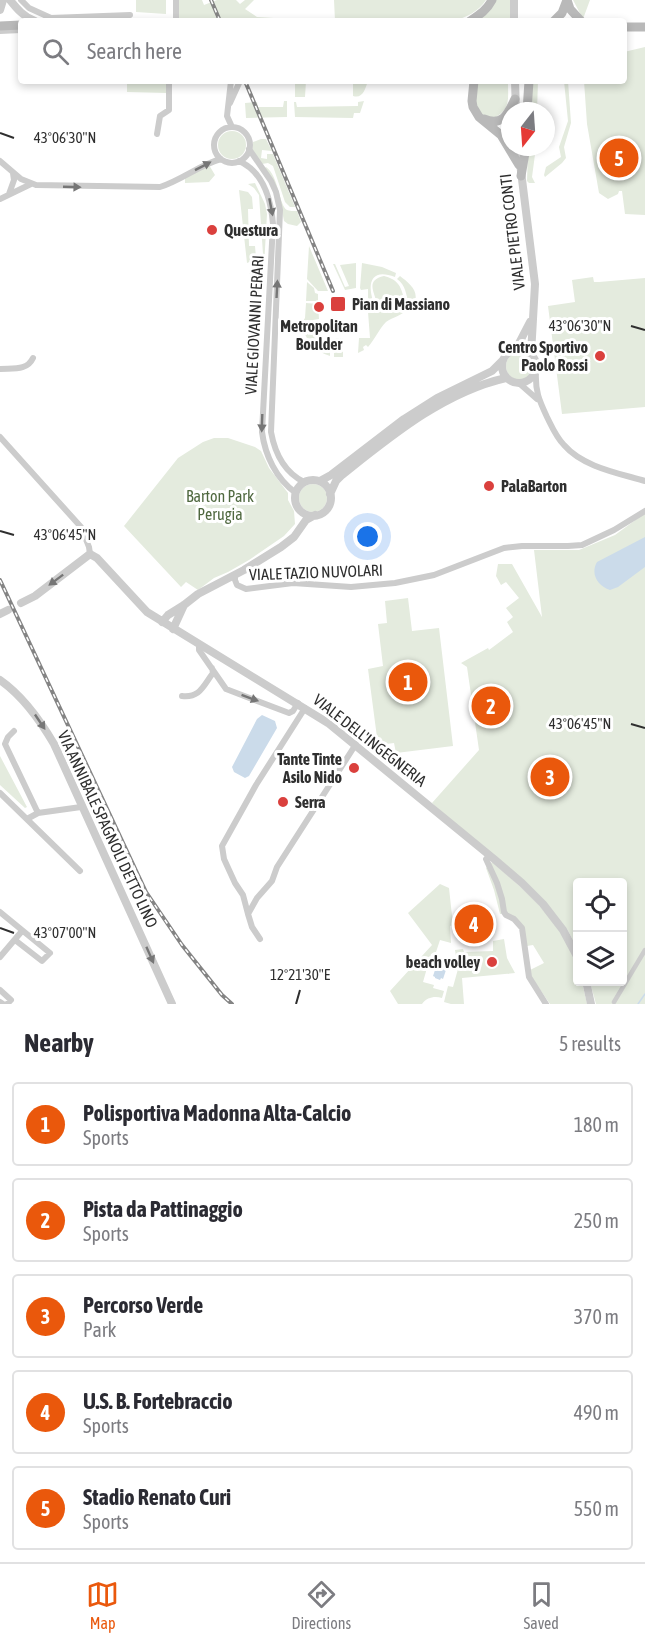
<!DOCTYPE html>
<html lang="en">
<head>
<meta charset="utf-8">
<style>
	:root { --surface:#fff; --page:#f2f2f3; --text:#2b2b33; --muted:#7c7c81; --line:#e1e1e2; --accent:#ea580c }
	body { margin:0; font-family:"Asap Condensed",sans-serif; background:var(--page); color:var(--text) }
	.controls { position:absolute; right:18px; bottom:18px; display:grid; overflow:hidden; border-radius:6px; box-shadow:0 3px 9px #0003 }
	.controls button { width:54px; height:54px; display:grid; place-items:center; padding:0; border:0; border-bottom:2px solid var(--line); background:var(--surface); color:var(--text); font:30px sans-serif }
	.compass { position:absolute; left:501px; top:102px; width:54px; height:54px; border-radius:50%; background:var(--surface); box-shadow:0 3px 9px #0003; rotate:197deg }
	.you { position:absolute; left:368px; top:537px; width:21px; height:21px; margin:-15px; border:4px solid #fff; border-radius:50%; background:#1a73e8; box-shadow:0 0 0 9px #1a73e833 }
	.badge { display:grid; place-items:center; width:39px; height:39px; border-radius:50%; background:var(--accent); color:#fff; font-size:20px; font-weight:700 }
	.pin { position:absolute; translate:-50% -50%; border:3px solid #fff; box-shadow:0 2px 6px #0006 }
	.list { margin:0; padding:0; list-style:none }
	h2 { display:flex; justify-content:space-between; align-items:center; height:78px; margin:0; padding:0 24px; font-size:26px }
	h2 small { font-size:20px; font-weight:400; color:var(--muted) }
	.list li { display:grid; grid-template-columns:39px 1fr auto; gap:18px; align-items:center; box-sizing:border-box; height:84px; margin:0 12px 12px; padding:0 12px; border:2px solid var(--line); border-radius:6px }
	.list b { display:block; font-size:22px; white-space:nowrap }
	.list p { margin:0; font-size:20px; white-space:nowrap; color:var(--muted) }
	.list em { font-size:20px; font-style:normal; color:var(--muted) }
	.icon { flex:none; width:33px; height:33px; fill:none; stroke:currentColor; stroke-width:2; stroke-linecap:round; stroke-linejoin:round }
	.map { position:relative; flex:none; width:645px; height:1004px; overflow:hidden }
	.search { position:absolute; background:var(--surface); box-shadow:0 3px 9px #0003; left:18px; right:18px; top:18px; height:66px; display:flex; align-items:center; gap:15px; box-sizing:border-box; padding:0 21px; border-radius:6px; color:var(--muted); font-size:22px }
	.sheet { height:558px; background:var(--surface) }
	nav { display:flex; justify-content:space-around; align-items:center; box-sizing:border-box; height:84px; border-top:2px solid var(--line); background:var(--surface); font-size:16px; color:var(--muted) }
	nav a { display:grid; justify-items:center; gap:3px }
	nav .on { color:var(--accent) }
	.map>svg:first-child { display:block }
	.green { fill:#e4ebde }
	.water { fill:#cbdbea }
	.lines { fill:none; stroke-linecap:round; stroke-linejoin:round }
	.stream { stroke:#cbdbea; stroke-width:1.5 }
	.pedestrian { stroke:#ccc; stroke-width:4.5 }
	.minor { stroke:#ccc; stroke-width:6 }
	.tertiary { stroke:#ccc; stroke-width:8 }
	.secondary { stroke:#b9b9b9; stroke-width:9 }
	.rail-casing { stroke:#848484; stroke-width:4 }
	.rail { stroke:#fff; stroke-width:1.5; stroke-dasharray:4.5; stroke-linecap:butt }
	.oneway { fill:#767676 }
	.ticks { fill:none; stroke:#2f2f2f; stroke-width:2 }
	.poi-dot { fill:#da403d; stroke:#fff; stroke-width:2 }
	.labels { text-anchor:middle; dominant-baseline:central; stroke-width:6; stroke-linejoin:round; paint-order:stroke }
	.poi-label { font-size:16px; font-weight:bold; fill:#2f2f2f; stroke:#fff; text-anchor:start }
	.street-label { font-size:16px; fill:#2f2f2f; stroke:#fff }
	.park-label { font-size:16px; fill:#4f683f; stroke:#fff }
	.ticks-label { font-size:15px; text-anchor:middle; fill:#2f2f2f; stroke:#fff; stroke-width:6; stroke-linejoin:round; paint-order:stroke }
</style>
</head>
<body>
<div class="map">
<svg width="645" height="1004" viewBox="0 0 645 1004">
	<rect width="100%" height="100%" fill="#fff"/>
	<!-- green -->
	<path class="green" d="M 136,0 L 166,0 L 166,14 L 136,12 Z
		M 179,0 L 202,0 L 204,5 L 217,0 L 236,0 L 240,4 L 245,0 L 254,0 L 245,9 L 257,17 L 274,18 L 274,21 L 179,21 Z
		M 334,0 L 486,0 C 478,12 467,17 453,21 L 335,21 Z
		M 494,0 L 510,0 L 510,21 L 474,21 Z
		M 573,0 L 590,0 L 583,19 Z
		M 645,47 L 645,215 L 625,214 L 622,191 L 619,191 L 618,194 L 608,199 L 599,193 L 587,124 L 584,81 L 624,81 L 624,52 Z
		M 127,81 L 166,81 L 167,93 L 127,92 Z
		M 295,81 L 306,81 L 305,97 L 295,97 Z
		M 353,81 L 368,81 C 365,89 363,99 353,96 Z
		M 478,81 L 508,81 C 508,100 511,110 492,119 L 480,113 L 475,100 Z
		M 532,81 L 538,81 L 537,111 L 530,111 Z
		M 564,81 L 568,81 L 571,123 L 564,147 L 566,158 L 562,163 L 545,177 L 544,175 L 546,167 L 561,157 L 559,147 L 568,121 Z
		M 284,101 L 287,101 L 287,117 L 246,118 L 245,103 L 257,102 L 258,107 L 283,107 Z
		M 364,101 L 360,113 L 354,113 L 353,118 L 295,117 L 294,102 L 296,102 L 297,107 L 358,106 L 358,102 Z
		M218 145a14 14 0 1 1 28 0a14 14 0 1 1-28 0Z
		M 261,139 L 266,139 L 272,151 L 262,150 L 261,158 L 267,159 L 267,154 L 273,154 L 295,207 L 290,207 L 285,202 L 273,166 L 268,163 L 262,164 L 252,150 L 253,142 Z
		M 528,147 L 536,147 L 532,177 L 535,183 L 529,183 L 527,181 Z
		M 209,165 L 215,175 L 209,182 L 185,183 L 185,178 Z
		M 266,167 C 279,176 279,206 287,210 C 289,211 294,211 297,211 L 301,222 L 297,226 L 288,224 L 284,221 L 280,200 L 265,168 Z
		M 255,183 L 265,204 L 267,214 L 263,284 L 249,273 L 262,272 L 264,269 L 259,195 L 254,188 L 248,184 Z
		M 239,190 L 248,192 L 252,197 L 253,209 L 248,209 L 249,246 L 255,246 L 256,258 L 254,260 L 247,263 Z
		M 309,246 L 328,291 L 318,291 L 307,279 Z
		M 356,263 L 356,288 L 345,290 L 333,264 L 335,264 L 345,287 L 349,286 L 340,265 Z
		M 362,263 L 382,267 L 396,273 L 395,277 C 372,268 367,282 373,301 L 368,306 L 368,289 L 361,290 L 360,288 Z
		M 384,276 C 404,281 401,293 407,309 C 402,316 393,317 386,322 C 379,329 375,339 368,347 L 366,345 L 363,347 L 364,350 L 358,353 L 359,338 L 370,338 L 368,312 L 371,312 L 377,307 C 377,294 363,281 384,276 Z
		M 400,276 C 409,283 420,291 414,304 L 409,305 C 406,295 406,285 397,279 Z
		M 593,277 L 594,282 L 599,282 L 645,278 L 645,407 L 562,414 L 548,306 L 575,302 L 572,280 Z
		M 307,282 L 314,288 L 315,293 L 318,294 L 318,301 L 306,301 Z
		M 306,303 L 318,304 L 319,319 L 313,320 L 310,323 L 308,331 L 303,321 L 305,318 Z
		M 319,323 L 320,340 L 330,339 L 330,356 C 317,352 308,344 304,331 L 309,335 L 314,324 Z
		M 343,338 L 343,357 L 334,357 L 334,339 Z
		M506 366a14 14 0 1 1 28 0a14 14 0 1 1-28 0Z
		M 214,438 L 228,438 L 255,447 L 261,451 L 269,468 L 288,493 L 288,500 L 294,511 L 295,524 L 284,536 L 249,560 L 228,572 L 214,578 L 198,590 L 186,582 L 181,587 L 124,526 L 178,458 L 203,442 Z
		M299 498a14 14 0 1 1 28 0a14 14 0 1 1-28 0Z
		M 645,513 L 645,1004 L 596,1004 L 590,982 L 622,981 L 622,882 L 578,882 L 577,948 L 567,929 L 432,803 L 479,750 L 467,667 L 461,663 L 488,648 L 489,650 L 513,632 L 507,622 L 513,617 L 506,608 L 519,598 L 506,582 L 501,585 L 496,576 L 498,564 L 512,564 L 542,617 L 534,550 L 579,550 L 615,535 Z
		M 408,598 L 412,631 L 439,628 L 453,746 L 396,753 L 394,743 L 378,745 L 368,669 L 383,666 L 378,624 L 387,623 L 385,601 Z
		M 0,756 L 27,807 L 25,808 L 0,785 Z
		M 492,862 C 525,890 577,934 578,981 L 582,982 L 587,1004 L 550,1004 L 530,975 L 530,970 L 544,963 L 533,945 L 527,946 L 524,929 L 507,913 L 500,914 L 494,890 L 486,868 Z
		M 440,884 L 449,888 L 453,925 L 450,926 L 451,943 L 440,940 L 436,952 L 431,954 L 423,982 L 434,985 L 433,988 L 444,991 L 442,998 C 435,996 427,997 422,1004 L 398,1004 L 390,991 L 432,945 L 408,913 Z
		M 504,939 L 507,958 L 515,973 L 462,978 L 464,1004 L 451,1004 L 444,1002 L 448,986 L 453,987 L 458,969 L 455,950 L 463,949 L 464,952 L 493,951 L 493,941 Z"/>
	<!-- water -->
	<path class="water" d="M 645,537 L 645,567 L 618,587 L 610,590 C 598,586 590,574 597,562 Z
		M 262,715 L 275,721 L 277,728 L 249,776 L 245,778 L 234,772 L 232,767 L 257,719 Z
		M 438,961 L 448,964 L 443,979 L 441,978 L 440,980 L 435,978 L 435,977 L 433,976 Z"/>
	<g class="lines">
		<!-- stream -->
		<path class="stream" d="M 638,1004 L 645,994"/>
		<!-- pedestrian -->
		<path class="pedestrian" d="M 614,1002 L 645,950"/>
		<!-- minor -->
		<path class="minor" d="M 21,0 L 29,8 L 51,18 L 130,15
			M 176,0 L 176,21
			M 0,31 L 21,30
			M 231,81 L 227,116 L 232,127
			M 230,103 L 240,81
			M214 145a18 18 0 1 1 36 0a18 18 0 1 1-36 0Z
			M 157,134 L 160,116 L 169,110 L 169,81
			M 249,149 L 271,181 L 276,192 L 280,210 L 271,432 C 275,454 284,472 304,482
			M 0,161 L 21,179 L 36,185 L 160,187 C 182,180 199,165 221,159
			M 239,161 C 264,172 271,200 273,224 L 262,432 C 265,455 276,479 296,493
			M 9,194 L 14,180 L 13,173
			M 0,199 L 31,184
			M 0,369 C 13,368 27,371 33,358
			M 536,372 C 535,391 539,400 547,417 C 552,427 556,437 564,445 C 583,467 618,473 645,481
			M 520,384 L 537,399
			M 0,437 L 81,527 L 89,547 L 90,554
			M 235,575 L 235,580 L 237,585 L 246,589 L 293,583 L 351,587 L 395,583 L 434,575 L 504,548 L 522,546 L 568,546 L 582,545 L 614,530 L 645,511
			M 199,644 L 199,650 L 226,689 L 289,713 L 293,711 L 298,703
			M 182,696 C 200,698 203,686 213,673 L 212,668
			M 14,731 L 8,737 L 5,744 L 38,813
			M 0,793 L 80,871
			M 27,819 L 38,813 L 81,807
			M 490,855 L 486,859 L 497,883 L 502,899 L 504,912 L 506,915 L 514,919 L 522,928 L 529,977 L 546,1004
			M 0,912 L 50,953 L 42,961 L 15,940
			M 248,914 L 243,895 L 235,883 L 224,859 L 222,846 L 256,785 L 305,708
			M 260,939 L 252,927 L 248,914 L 257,898 L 272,881 L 277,867 L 356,744
			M 0,957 L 22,931
			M 0,990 L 11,1000 L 7,1004
			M 0,1002 L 3,1004"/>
		<!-- tertiary -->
		<path class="tertiary" d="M 10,0 C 17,9 24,17 35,21
			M 514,0 L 514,21
			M 0,10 L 3,0
			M 515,81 L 516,111
			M 518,147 L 535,284 L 531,354
			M502 366a17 17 0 1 1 34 0a17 17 0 1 1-34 0Z
			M 516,349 L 530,322
			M295 498a18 18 0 1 1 36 0a18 18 0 1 1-36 0Z
			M 320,481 L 331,475 L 404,419 L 437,398 L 492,371 L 503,360
			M 330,494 L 336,481 L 342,475 C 391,436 444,392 506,378
			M 21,603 L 35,596 L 90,554 L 97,558 L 147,612 L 328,723 L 494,859 L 522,883 L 543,904 L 563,930 L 578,958
			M 0,614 L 8,610
			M 162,622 L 168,615 L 184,605 L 198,594 L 244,570 L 281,547 L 294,537 L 306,520 L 315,515
			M 173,629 L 184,605
			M 0,680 C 23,696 40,720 54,744 L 172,1004
			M 586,981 L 591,1004"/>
		<!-- secondary -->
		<path class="secondary" d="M 567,0 L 570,9 L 581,21
			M 470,21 C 479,15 487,10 492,0
			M 554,21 L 562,13 L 567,0
			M 0,26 L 21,25
			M 624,27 L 645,27
			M 474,81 L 472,101 L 473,107 L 479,117 L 501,135 L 519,165
			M 527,111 L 529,81
			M 484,119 C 503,127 508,113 515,99
			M 521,176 L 526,147"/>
		<defs>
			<path id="rail" d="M 211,0 L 220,21
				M 245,81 L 333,291
				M 0,580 L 146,892 L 182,945 L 222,995 L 232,1004"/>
		</defs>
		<!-- rail casing -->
		<use href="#rail" class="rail-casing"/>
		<!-- rail -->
		<use href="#rail" class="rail"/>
	</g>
	<!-- one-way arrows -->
	<defs><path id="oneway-solid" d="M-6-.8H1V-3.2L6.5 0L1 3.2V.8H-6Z" transform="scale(1.5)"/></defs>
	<g class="oneway">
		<use href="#oneway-solid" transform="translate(203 166) rotate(-27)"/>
		<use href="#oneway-solid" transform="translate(72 187) rotate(2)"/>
		<use href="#oneway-solid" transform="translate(271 207) rotate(79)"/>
		<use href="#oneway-solid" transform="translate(277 289) rotate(-87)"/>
		<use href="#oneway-solid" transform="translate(262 423) rotate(92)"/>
		<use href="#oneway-solid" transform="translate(56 580) rotate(143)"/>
		<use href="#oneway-solid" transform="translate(250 698) rotate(20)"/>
		<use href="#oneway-solid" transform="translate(40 722) rotate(56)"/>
		<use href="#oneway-solid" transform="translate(150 955) rotate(66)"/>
	</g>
	<!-- ticks -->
	<path class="ticks" d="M 0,133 L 14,138M 631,326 L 645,330M 0,531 L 14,535M 631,724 L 645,728M 0,928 L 14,933M 296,1004 L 300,990"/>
	<!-- markers -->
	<g class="poi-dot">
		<circle cx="212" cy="230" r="6"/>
		<rect x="330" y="296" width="16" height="16" rx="3"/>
		<circle cx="319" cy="307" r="6"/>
		<circle cx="600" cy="356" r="6"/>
		<circle cx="489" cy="486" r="6"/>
		<circle cx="354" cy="768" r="6"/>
		<circle cx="283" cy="802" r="6"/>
		<circle cx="492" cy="962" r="6"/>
	</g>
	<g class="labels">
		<!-- poi labels -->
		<g class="poi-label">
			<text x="224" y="230">Questura</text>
			<text x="352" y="304">Pian di Massiano</text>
			<text x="319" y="326" text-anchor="middle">Metropolitan<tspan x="319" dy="18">Boulder</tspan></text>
			<text x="588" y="347" text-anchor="end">Centro Sportivo<tspan x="588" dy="18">Paolo Rossi</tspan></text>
			<text x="501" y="486">PalaBarton</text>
			<text x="342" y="759" text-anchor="end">Tante Tinte<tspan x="342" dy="18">Asilo Nido</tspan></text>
			<text x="295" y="802">Serra</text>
			<text x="480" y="962" text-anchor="end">beach volley</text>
		</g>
		<!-- street labels -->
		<g class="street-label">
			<text transform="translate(512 232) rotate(-97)">VIALE PIETRO CONTI</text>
			<text transform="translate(254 325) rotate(-87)">VIALE GIOVANNI PERARI</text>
			<text transform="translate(316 572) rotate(-2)">VIALE TAZIO NUVOLARI</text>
			<text transform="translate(370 740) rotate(38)">VIALE DELL'INGEGNERIA</text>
			<text transform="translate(108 829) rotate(65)">VIA ANNIBALE SPAGNOLI DETTO LINO</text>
		</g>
		<!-- park labels -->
		<g class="park-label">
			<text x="220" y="496">Barton Park<tspan x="220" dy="18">Perugia</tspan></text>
		</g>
	</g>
	<g class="ticks-label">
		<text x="65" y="143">43°06'30"N</text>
		<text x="580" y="331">43°06'30"N</text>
		<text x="65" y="540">43°06'45"N</text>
		<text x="580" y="729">43°06'45"N</text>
		<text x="65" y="938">43°07'00"N</text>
		<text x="300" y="980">12°21'30"E</text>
	</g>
</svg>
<div class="controls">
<button><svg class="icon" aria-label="locate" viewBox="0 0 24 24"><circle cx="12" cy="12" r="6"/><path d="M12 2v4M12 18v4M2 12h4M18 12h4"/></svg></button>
<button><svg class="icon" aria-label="layers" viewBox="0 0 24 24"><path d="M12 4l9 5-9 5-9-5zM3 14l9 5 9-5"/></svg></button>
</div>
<svg class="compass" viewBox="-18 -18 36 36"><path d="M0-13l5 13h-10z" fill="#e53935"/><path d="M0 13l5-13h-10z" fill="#7c7c81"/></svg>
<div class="you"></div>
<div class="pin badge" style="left:408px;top:682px">1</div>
<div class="pin badge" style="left:491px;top:706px">2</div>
<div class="pin badge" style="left:550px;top:777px">3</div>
<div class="pin badge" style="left:474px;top:924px">4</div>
<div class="pin badge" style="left:619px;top:158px">5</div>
<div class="search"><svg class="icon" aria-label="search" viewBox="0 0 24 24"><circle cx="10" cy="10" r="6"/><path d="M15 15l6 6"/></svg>Search here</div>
</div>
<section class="sheet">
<h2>Nearby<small>5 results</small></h2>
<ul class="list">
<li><span class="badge">1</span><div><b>Polisportiva Madonna Alta-Calcio</b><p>Sports</p></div><em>180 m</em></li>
<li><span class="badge">2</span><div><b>Pista da Pattinaggio</b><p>Sports</p></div><em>250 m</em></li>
<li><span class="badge">3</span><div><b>Percorso Verde</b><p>Park</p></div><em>370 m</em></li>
<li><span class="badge">4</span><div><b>U.S. B. Fortebraccio</b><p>Sports</p></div><em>490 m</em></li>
<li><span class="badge">5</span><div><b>Stadio Renato Curi</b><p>Sports</p></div><em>550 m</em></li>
</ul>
</section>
<nav>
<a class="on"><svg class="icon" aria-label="map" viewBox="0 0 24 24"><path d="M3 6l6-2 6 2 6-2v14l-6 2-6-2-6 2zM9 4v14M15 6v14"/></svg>Map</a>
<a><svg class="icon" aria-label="directions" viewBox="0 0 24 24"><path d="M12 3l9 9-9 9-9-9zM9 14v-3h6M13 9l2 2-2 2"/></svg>Directions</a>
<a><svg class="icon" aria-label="saved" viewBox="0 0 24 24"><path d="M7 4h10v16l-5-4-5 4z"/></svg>Saved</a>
</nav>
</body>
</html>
